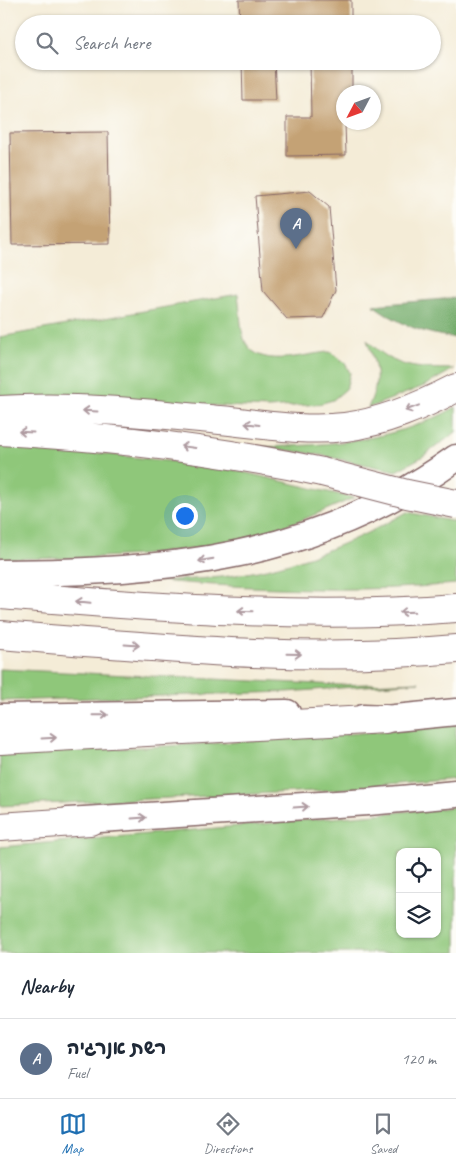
<!DOCTYPE html>
<html lang="en">
<head>
<meta charset="utf-8">
<style>
	:root { --surface:#fff; --page:#f2f2f3; --text:#1f2937; --muted:#747a83; --line:#e0e1e3; --accent:#1f6fb2 }
	body { margin:0; font-family:Caveat,"Playpen Sans Hebrew",sans-serif; background:var(--page); color:var(--text) }
	.controls { position:absolute; right:15px; bottom:15px; display:grid; overflow:hidden; border-radius:10px; box-shadow:0 1px 4px #0004 }
	.controls button { width:45px; height:45px; display:grid; place-items:center; padding:0; border:0; border-bottom:1px solid var(--line); background:var(--surface); color:var(--text); font:25px sans-serif }
	.compass { position:absolute; left:336px; top:85px; width:45px; height:45px; border-radius:50%; background:var(--surface); box-shadow:0 1px 4px #0004; rotate:229deg }
	.you { position:absolute; left:184px; top:515px; width:18px; height:18px; margin:-12px; border:4px solid #fff; border-radius:50%; background:#1a73e8; box-shadow:0 0 0 8px #1a73e833 }
	.badge { display:grid; place-items:center; width:32px; height:32px; border-radius:50%; background:var(--accent); color:#fff; font-size:16px; font-weight:700 }
	.pin { position:absolute; translate:-50% -41px; filter:drop-shadow(0 1px 2px #0008) }
	.pin::after { content:''; position:absolute; top:26px; width:18px; height:15px; background:inherit; clip-path:polygon(0 0,100% 0,50% 100%) }
	.list { margin:0; padding:0; list-style:none }
	h2 { display:flex; justify-content:space-between; align-items:center; height:65px; margin:0; padding:0 20px; font-size:21px }
	h2 small { font-size:16px; font-weight:400; color:var(--muted) }
	.list li { display:grid; grid-template-columns:32px 1fr auto; gap:15px; align-items:center; box-sizing:border-box; height:80px; padding:0 20px; border-top:1px solid var(--line) }
	.list b { display:block; font-size:19px; white-space:nowrap }
	.list p { margin:0; font-size:16px; white-space:nowrap; color:var(--muted) }
	.list em { font-size:16px; font-style:normal; color:var(--muted) }
	.icon { flex:none; width:28px; height:28px; fill:none; stroke:currentColor; stroke-width:2; stroke-linecap:round; stroke-linejoin:round }
	.map { position:relative; flex:none; width:456px; height:953px; overflow:hidden }
	.search { position:absolute; background:var(--surface); box-shadow:0 1px 4px #0004; left:15px; right:15px; top:15px; height:55px; display:flex; align-items:center; gap:12px; box-sizing:border-box; padding:0 18px; border-radius:28px; color:var(--muted); font-size:19px }
	.sheet { height:145px; background:var(--surface) }
	nav { display:flex; justify-content:space-around; align-items:center; box-sizing:border-box; height:70px; border-top:1px solid var(--line); background:var(--surface); font-size:14px; color:var(--muted) }
	nav a { display:grid; justify-items:center; gap:2px }
	nav .on { color:var(--accent) }
	.map>svg:first-child { display:block }
	.green { fill:#8fc77a; stroke:#6c7352; fill-rule:evenodd }
	.forest { fill:#73ac6a; stroke:#5e664a }
	.building { fill:#c4a275 }
	.lines { fill:none; stroke-linecap:round; stroke-linejoin:round }
	.trunk-casing { stroke:#866767; stroke-width:29 }
	.motorway-casing { stroke:#866767; stroke-width:30 }
	.trunk { stroke:#fff; stroke-width:26 }
	.motorway { stroke:#fff; stroke-width:28 }
	.motorway-bridge-casing { stroke:#866767; stroke-width:30; stroke-linecap:butt }
	.motorway-bridge { stroke:#fff; stroke-width:28 }
	.oneway { stroke:#ae9aa0 }
</style>
</head>
<body>
<div class="map">
<svg width="456" height="953" viewBox="0 0 456 953">
	<rect width="100%" height="100%" fill="#fdfcf7"/>
	<filter id="ink" filterUnits="userSpaceOnUse"><feTurbulence type="fractalNoise" baseFrequency=".02" numOctaves="2"/><feDisplacementMap in="SourceGraphic" scale="10" xChannelSelector="R" yChannelSelector="G"/><feConvolveMatrix kernelMatrix="1 2 1 2 8 2 1 2 1" color-interpolation-filters="sRGB"/></filter>
	<filter id="wash" filterUnits="userSpaceOnUse"><feTurbulence type="fractalNoise" baseFrequency=".0096" numOctaves="4" result="noise"/><feDisplacementMap in="SourceGraphic" scale="20" xChannelSelector="R" yChannelSelector="G"/><feGaussianBlur stdDeviation="1.12" result="paint"/><feColorMatrix in="noise" values="0 0 0 0 0 0 0 0 0 0 0 0 0 0 0 0 0 1.4 0 .05"/><feComposite in="paint" operator="in"/></filter>
	<g filter="url(#wash)">
		<rect width="100%" height="100%" fill="#f4ecd7"/>
		<!-- green -->
		<path class="green" d="M 238,294 C 240,307 240,323 243,336 C 254,373 304,353 330,352 L 345,363 L 350,373 L 346,389 L 333,400 L 319,404 L 269,408 L 0,396 L 0,337 Z
			M 367,340 C 397,370 415,368 454,369 L 424,386 L 368,408 C 381,377 377,370 367,340 Z
			M 456,407 L 456,432 L 422,457 L 396,471 L 315,454 L 263,447 C 330,445 397,441 456,407 Z
			M 24,445 L 221,467 L 354,498 L 302,520 L 226,545 L 141,555 L 81,558 L 0,559 L 0,446 Z
			M 407,512 L 456,522 L 456,584 C 357,593 258,589 159,581 C 188,579 218,579 247,573 C 303,563 358,540 407,512 Z
			M 0,669 L 340,685 L 419,682 L 287,692 L 0,701 Z
			M 456,724 L 456,779 L 316,791 L 0,806 L 0,754 C 152,747 305,740 456,724 Z
			M 456,807 L 456,953 L 0,953 L 0,847 ZM 400,852 L 437,852 L 437,934 L 400,934 Z"/>
		<!-- forest -->
		<path class="forest" d="M 456,298 L 456,338 C 421,333 401,325 373,305 Z"/>
		<g id="blocks">
			<!-- building -->
			<path class="building" d="M 239,0 L 351,0 L 351,24 L 240,24 Z
				M 242,61 L 274,61 L 276,100 L 243,100 Z
				M 310,61 L 352,61 L 352,92 L 344,92 L 346,155 L 287,156 L 287,117 L 311,117 Z
				M 108,132 L 110,244 L 12,245 L 10,133 Z
				M 310,191 L 329,207 L 336,290 L 323,318 L 287,319 L 263,291 L 255,196 Z"/>
		</g>
	</g>
	<g filter="url(#ink)">
		<use href="#blocks" fill-opacity="0" stroke="#866767" stroke-width="1"/>
		<g class="lines">
			<defs>
				<path id="trunk" d="M 0,573 C 169,572 314,560 456,458
					M 0,717 L 287,713
					M 363,718 L 385,719 L 456,712
					M 68,821 L 368,802 L 456,794"/>
				<path id="motorway" d="M 0,410 C 73,405 148,413 220,420 C 262,424 303,432 345,427 C 384,422 421,406 456,388
					M 0,431 C 109,437 215,449 322,472
					M 0,595 C 152,607 304,620 456,608
					M 0,635 C 151,647 304,663 456,649
					M 0,740 L 385,719
					M 0,827 L 90,821"/>
			</defs>
			<!-- trunk casing -->
			<use href="#trunk" class="trunk-casing"/>
			<!-- motorway casing -->
			<use href="#motorway" class="motorway-casing"/>
			<!-- trunk -->
			<use href="#trunk" class="trunk"/>
			<!-- motorway -->
			<use href="#motorway" class="motorway"/>
			<defs>
				<path id="motorway-bridge" d="M 322,472 L 407,494 L 456,504"/>
			</defs>
			<!-- motorway-bridge casing -->
			<use href="#motorway-bridge" class="motorway-bridge-casing"/>
			<!-- motorway-bridge -->
			<use href="#motorway-bridge" class="motorway-bridge"/>
		</g>
		<!-- one-way arrows -->
		<defs><path id="oneway-shaft" d="M-6 0H5M1.5-3L5.5 0L1.5 3" fill="none" stroke-width="1.6" stroke-linecap="round" stroke-linejoin="round" transform="scale(1.25)"/></defs>
		<g class="oneway">
			<use href="#oneway-shaft" transform="translate(412 408) rotate(159)"/>
			<use href="#oneway-shaft" transform="translate(90 411) rotate(-177)"/>
			<use href="#oneway-shaft" transform="translate(252 424) rotate(-173)"/>
			<use href="#oneway-shaft" transform="translate(26 432) rotate(-177)"/>
			<use href="#oneway-shaft" transform="translate(188 447) rotate(-172)"/>
			<use href="#oneway-shaft" transform="translate(206 560) rotate(170)"/>
			<use href="#oneway-shaft" transform="translate(83 602) rotate(-174)"/>
			<use href="#oneway-shaft" transform="translate(245 611) rotate(-178)"/>
			<use href="#oneway-shaft" transform="translate(407 612) rotate(178)"/>
			<use href="#oneway-shaft" transform="translate(132 645) rotate(4)"/>
			<use href="#oneway-shaft" transform="translate(294 654) rotate(1)"/>
			<use href="#oneway-shaft" transform="translate(101 715) rotate(-1)"/>
			<use href="#oneway-shaft" transform="translate(49 738) rotate(-3)"/>
			<use href="#oneway-shaft" transform="translate(301 807) rotate(-4)"/>
			<use href="#oneway-shaft" transform="translate(139 818) rotate(-4)"/>
		</g>
	</g>
</svg>
<div class="controls">
<button><svg class="icon" aria-label="locate" viewBox="0 0 24 24"><circle cx="12" cy="12" r="6"/><path d="M12 2v4M12 18v4M2 12h4M18 12h4"/></svg></button>
<button><svg class="icon" aria-label="layers" viewBox="0 0 24 24"><path d="M12 4l9 5-9 5-9-5zM3 14l9 5 9-5"/></svg></button>
</div>
<svg class="compass" viewBox="-18 -18 36 36"><path d="M0-13l5 13h-10z" fill="#e53935"/><path d="M0 13l5-13h-10z" fill="#747a83"/></svg>
<div class="you"></div>
<div class="pin badge" style="left:296px;top:249px;background:#5c6f8a">A</div>
<div class="search"><svg class="icon" aria-label="search" viewBox="0 0 24 24"><circle cx="10" cy="10" r="6"/><path d="M15 15l6 6"/></svg>Search here</div>
</div>
<section class="sheet">
<h2>Nearby<small></small></h2>
<ul class="list">
<li><span class="badge" style="background:#5c6f8a">A</span><div><b>רשת אנרגיה</b><p>Fuel</p></div><em>120 m</em></li>
</ul>
</section>
<nav>
<a class="on"><svg class="icon" aria-label="map" viewBox="0 0 24 24"><path d="M3 6l6-2 6 2 6-2v14l-6 2-6-2-6 2zM9 4v14M15 6v14"/></svg>Map</a>
<a><svg class="icon" aria-label="directions" viewBox="0 0 24 24"><path d="M12 3l9 9-9 9-9-9zM9 14v-3h6M13 9l2 2-2 2"/></svg>Directions</a>
<a><svg class="icon" aria-label="saved" viewBox="0 0 24 24"><path d="M7 4h10v16l-5-4-5 4z"/></svg>Saved</a>
</nav>
</body>
</html>
